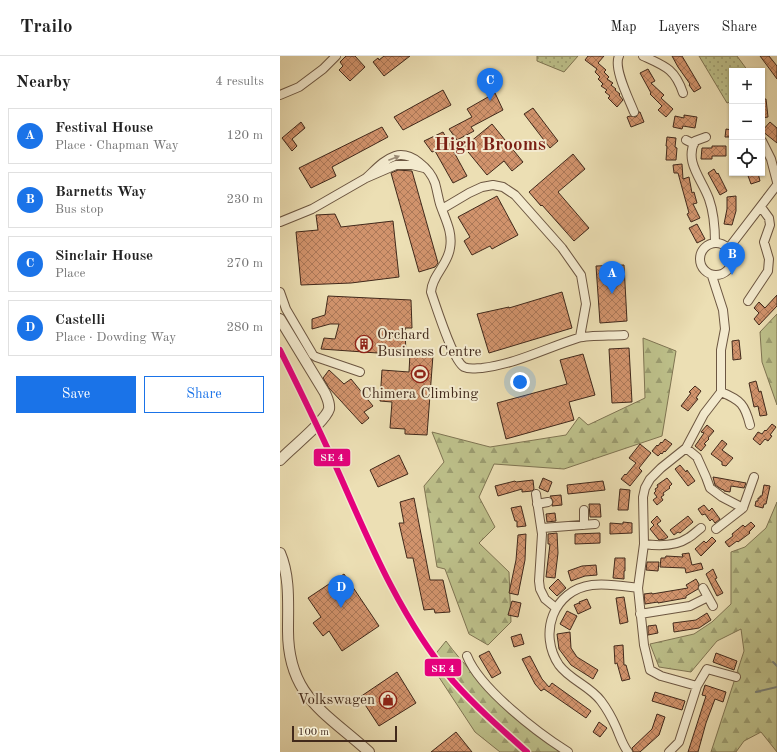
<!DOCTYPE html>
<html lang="en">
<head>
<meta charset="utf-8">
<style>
	:root { --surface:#fff; --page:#f6f6f6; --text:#222; --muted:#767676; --line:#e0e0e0; --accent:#1a73e8 }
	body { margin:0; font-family:"Old Standard TT",serif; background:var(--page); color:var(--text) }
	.controls { position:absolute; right:12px; top:12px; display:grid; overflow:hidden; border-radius:0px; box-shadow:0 1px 3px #0004 }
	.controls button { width:36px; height:36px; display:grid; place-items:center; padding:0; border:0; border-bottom:1px solid var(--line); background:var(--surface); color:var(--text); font:20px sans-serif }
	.scale { position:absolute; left:12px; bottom:10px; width:105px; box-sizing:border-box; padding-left:4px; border:2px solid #41291b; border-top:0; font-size:11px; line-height:14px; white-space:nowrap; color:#41291b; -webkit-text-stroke:3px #f3eace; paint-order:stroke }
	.you { position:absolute; left:240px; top:326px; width:14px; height:14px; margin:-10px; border:3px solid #fff; border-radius:50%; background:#1a73e8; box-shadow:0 0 0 6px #1a73e833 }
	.badge { display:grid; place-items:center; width:26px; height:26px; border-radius:50%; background:var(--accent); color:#fff; font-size:13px; font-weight:700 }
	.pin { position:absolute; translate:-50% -33px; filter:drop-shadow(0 1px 2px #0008) }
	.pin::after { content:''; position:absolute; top:21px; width:14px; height:12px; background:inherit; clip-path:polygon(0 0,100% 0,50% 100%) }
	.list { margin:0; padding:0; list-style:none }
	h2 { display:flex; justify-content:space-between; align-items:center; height:52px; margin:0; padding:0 16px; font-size:17px }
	h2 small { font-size:13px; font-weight:400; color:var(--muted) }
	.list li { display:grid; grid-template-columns:26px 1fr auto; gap:12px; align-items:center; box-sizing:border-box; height:56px; margin:0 8px 8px; padding:0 8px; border:1px solid var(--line); border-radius:0px }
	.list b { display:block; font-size:15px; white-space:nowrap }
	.list p { margin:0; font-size:13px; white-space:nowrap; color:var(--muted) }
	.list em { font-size:13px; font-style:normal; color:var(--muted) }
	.actions { display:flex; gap:8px; padding:12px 16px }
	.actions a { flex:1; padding:9px 0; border:1px solid var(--accent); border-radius:0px; text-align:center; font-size:14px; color:var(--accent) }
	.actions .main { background:var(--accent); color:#fff }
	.icon { flex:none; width:22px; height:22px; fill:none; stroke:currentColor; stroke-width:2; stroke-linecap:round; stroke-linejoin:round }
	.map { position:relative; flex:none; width:497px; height:696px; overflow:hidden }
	header { display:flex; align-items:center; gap:24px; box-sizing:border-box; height:56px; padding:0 20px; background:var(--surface); border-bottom:1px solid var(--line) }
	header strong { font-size:19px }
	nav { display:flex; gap:22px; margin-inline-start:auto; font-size:14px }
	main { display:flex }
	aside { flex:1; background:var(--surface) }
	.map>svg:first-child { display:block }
	.green { fill:url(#green-dots); stroke:#7f7452 }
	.forest { fill:url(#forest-firs); stroke:#7f7452 }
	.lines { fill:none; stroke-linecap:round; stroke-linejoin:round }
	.stream { stroke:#788078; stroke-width:2 }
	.building { fill:url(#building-cross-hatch); stroke:#41291b }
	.minor-casing { stroke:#6c5641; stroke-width:10 }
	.tertiary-casing { stroke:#6c5641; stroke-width:12 }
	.minor { stroke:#f3eace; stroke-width:8 }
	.tertiary { stroke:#f3eace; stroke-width:10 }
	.rail-1-casing { stroke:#f3eace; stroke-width:9 }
	.rail-1 { stroke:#e5007d; stroke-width:6 }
	.oneway { fill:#9a8a74 }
	.labels { text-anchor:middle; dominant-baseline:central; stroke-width:4; stroke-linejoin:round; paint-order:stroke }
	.poi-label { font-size:15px; fill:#41291b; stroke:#f3eace; text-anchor:start }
	.district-label { font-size:19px; font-weight:bold; fill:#7a1f14; stroke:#f3eace }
	.line-badge { stroke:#f3eace; stroke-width:1.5 }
	.badge-label { font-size:11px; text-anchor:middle; font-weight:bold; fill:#fff }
</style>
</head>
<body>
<header>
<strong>Trailo</strong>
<nav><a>Map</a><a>Layers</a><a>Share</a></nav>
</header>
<main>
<aside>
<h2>Nearby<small>4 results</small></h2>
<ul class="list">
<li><span class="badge">A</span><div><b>Festival House</b><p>Place · Chapman Way</p></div><em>120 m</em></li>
<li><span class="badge">B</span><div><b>Barnetts Way</b><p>Bus stop</p></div><em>230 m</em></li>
<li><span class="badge">C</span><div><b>Sinclair House</b><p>Place</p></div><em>270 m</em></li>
<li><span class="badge">D</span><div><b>Castelli</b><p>Place · Dowding Way</p></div><em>280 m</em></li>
</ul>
<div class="actions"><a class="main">Save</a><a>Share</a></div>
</aside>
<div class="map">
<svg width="497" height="696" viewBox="0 0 497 696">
	<defs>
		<pattern id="green-dots" width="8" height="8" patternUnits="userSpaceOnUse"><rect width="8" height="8" fill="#bdc08a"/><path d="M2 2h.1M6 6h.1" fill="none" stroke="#9b9c70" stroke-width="1.8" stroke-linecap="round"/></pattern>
		<pattern id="forest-firs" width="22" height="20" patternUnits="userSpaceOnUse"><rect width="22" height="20" fill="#bdc08a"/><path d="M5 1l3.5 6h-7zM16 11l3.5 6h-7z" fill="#9b9c70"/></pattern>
		<pattern id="building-cross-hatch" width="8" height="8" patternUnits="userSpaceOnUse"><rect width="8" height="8" fill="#d1936c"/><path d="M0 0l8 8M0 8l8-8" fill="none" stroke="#ab7858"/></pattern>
	</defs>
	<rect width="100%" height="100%" fill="#ecdfb4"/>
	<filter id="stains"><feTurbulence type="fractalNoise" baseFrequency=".005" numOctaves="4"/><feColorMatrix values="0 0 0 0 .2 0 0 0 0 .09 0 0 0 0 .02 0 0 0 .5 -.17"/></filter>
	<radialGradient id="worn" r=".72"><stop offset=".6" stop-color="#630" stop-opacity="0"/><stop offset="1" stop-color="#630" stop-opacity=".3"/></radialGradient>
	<!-- green -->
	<path class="green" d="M 257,0 L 298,0 L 284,16 L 257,5 Z
		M 419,0 L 457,0 L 468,15 L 452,15 L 452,45 L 447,47 Z"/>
	<!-- forest -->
	<path class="forest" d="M 497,258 L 497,349 L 482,306 L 480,276 Z
		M 363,282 L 396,295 L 382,380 L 284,413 L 214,408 L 199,441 L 215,471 L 199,487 L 229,516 L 231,566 L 208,589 L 189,578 L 165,513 L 157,511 L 144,430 L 164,406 L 152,376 L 210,391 L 286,379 L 299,361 L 308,369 L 365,342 Z
		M 497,446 L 497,696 L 481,676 L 464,685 L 456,696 L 431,696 L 464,595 L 461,573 L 437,585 L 411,616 L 379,611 L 370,588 L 414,578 L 432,566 L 451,548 L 451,496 L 465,491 L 486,472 Z
		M 166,585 C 199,630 242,662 285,696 L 220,696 L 195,676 L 149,606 Z"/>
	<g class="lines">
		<!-- stream -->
		<path class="stream" d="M 493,606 L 497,610
			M 476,636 L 497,631"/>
	</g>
	<!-- building -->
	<path class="building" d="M 66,0 L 75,0 L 85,11 L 70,25 L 59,14 L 63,10 L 60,6 Z
		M 104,0 L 130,0 L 104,20 L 93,6 L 98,2 L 99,4 Z
		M 308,0 L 324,0 L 318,7 L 326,14 L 324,16 L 329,21 L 327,23 L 333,27 L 331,29 L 336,33 L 335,34 L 340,38 L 339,39 L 343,44 L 337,51 L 328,42 L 330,40 L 325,36 L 327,34 L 321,30 L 323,28 L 318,23 L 320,21 L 315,16 L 317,13 L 305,4 Z
		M 392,0 L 402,0 L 421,32 L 414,36 L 409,29 L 410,28 L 398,11 Z
		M 480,0 L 489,0 L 497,10 L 497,23 Z
		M 368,13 L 375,25 L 371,27 L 384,39 L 381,42 L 393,53 L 386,61 L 378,54 L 382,50 L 370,38 L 371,37 L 360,17 Z
		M 163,34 L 171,49 L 123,74 L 114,61 Z
		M 215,37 L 223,54 L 191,71 L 194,75 L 177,84 L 169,73 L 192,61 L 187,53 Z
		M 482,43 L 486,43 L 488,61 L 482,62 Z
		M 253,52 L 278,85 L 270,92 L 244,58 Z
		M 359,56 L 360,56 L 364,66 L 351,71 L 347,61 L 350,60 L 356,61 Z
		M 404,59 L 417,61 L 415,72 L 403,70 L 402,73 L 393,71 L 395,60 L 404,62 Z
		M 21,66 L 25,72 L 12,83 L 17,90 L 12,95 L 2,82 Z
		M 490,66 L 497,72 L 497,87 L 482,75 Z
		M 212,68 L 243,106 L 232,115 L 224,105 L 207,119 L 184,91 Z
		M 102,71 L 108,81 L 52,111 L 56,120 L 31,132 L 19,112 Z
		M 446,73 L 452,74 L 452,81 L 445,81 Z
		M 163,76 L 187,120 L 173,127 L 155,95 L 152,96 L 144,85 Z
		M 387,81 L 396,82 L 395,91 L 397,92 L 396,104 L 386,104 L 387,90 L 386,90 Z
		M 432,90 L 446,90 L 446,100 L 432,100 L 432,103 L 421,103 L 422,92 L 432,92 Z
		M 293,98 L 305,113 L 278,136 L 309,172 L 294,185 L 262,149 L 261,150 L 249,136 Z
		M 402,108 L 403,123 L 409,121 L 412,137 L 414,136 L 417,147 L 413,148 L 420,162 L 411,166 L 407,158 L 409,157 L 398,117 L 394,117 L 393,109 Z
		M 434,113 L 437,118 L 438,117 L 447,135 L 440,139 L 428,117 Z
		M 118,114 L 132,115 L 158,207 L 155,211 L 139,216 L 111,117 Z
		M 467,117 L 478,117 L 480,125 L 471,128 Z
		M 217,140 L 238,179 L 212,193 L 210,190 L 192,199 L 184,185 L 190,181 L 178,161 Z
		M 456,140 L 456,155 L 452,169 L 444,168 L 447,153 L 447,141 Z
		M 55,158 L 61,171 L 113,165 L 119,221 L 71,227 L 21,229 L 16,176 L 38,174 L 36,159 Z
		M 417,168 L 425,183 L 417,187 L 409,172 Z
		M 344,209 L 347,265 L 320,267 L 316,210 Z
		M 282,236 L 292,272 L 209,297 L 197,258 L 229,251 L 229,252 Z
		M 497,239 L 497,250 L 479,269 L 474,263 L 479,257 L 474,252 L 479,246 L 485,252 Z
		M 48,240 L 131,244 L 132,272 L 125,272 L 126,299 L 41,293 L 44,282 L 55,283 L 59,268 L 50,268 L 32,273 L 32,263 L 45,259 Z
		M 459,284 L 461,303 L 453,304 L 452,285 Z
		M 349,292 L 352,346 L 332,347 L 329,293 Z
		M 130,297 L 153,299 L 147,379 L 125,378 L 125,373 L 110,372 L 112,346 L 100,345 L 102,314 L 129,316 Z
		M 303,298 L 315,339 L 289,346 L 294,364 L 226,383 L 217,347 L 287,328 L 280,304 Z
		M 49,314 L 64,328 L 71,323 L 93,350 L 84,356 L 89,362 L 82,368 L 49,332 L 43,322 Z
		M 476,325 L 479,336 L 481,335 L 487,359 L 480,360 L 478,350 L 474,351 L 469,327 Z
		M 415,330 L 421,335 L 416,342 L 418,343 L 408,355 L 401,350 L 411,337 L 409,336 Z
		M 492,368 L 496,371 L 490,379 L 492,380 L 488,385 L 485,383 L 480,389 L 473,383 L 478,376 L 482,378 L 485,374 L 486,375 Z
		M 427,369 L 434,375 L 428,382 L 429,383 L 424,388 L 426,389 L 421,395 L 415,390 L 424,377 L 421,376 Z
		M 385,383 L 392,388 L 385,396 L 384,395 L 382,398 L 381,397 L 378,400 L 372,395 L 377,389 L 378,390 L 381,386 L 382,387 Z
		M 442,384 L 447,388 L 442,394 L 453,402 L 446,410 L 442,409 L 442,406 L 431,398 Z
		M 360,388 L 371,397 L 359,412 L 362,415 L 350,430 L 341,423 L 345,418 L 346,419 L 356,407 L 349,402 Z
		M 119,399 L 128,418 L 98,431 L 90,414 Z
		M 400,409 L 406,416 L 407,414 L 415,425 L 408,430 L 395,413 Z
		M 433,421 L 439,422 L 466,427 L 464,432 L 451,430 L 450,436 L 444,435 L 444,434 L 441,433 L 435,429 Z
		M 263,422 L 272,426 L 268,436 L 259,432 Z
		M 387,422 L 392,428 L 389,431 L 390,432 L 383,437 L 384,439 L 381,441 L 383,444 L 377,449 L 373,444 L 377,441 L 374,437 L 376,435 L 375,433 L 378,431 L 377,429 Z
		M 253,424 L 254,433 L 252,435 L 242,436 L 242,433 L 218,440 L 215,430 L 235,425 L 236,426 Z
		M 323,425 L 325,434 L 288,438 L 287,429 Z
		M 484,429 L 490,430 L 486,448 L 484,448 L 483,452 L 475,450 L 476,445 L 478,445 L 478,442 L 480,442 L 480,440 L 482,440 Z
		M 340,433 L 350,434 L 348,454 L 338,454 Z
		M 281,439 L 282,449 L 272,450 L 273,445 L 270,440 Z
		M 134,442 L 150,524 L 163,524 L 170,556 L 155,557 L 154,553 L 144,554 L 133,502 L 127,502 L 119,467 L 124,467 L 120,446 Z
		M 309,448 L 320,448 L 321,461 L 310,461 Z
		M 424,449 L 429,455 L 432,452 L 440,463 L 435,467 L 432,463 L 430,465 L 425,458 L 422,459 L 418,453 Z
		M 241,450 L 246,470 L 237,471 L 237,465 L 235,465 L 231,452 Z
		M 275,457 L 276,465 L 267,466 L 266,458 Z
		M 377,460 L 381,465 L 377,468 L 388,481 L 385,483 L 379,484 L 370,473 L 374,469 L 371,466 Z
		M 408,460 L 413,466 L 400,477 L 398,476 L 394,479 L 390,474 Z
		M 343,466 L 352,467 L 352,477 L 330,478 L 330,467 L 343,468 Z
		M 471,466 L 475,470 L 469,476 L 470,477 L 458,486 L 457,485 L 449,491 L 445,486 L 453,480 L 452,478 L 463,469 L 465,471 Z
		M 277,477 L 278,497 L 275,522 L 266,521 L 270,488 L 268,488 L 268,478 Z
		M 320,477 L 320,487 L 295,488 L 295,478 Z
		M 246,478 L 245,504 L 238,539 L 229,537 L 236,504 L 238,479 Z
		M 432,481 L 436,485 L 421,500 L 415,493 L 424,485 L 426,487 Z
		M 409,497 L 412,509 L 421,507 L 423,513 L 406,517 L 405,512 L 380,511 L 381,502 L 385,502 L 386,500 L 403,501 L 402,498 Z
		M 335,502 L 345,502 L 345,515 L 344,515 L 344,523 L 333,522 Z
		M 367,506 L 379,506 L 378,515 L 366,514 Z
		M 316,509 L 317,519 L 305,520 L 291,525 L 288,515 L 302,510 Z
		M 433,513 L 437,522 L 435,523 L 443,537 L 437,540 L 426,518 Z
		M 64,518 L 99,570 L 62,595 L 49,575 L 43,580 L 33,567 L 41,561 L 28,542 Z
		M 278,523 L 286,532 L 277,540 L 269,532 Z
		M 416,523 L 419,528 L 418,533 L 406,540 L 406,542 L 378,547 L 378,546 L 365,548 L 364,538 L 372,537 L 372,538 L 408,532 L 406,529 Z
		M 344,541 L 348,566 L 340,568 L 336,542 Z
		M 307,543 L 311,552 L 298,558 L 294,549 L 299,547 L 300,548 L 299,546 Z
		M 232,545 L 241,547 L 238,561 L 228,559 Z
		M 287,555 L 297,560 L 290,574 L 280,568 Z
		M 427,557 L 431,564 L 419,572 L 394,576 L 393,567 L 416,564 Z
		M 376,569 L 378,577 L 368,579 L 368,570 Z
		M 290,576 L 291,592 L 297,601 L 318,614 L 313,623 L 291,609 L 279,593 L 277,578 Z
		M 241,578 L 244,588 L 234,591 L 231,581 Z
		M 343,589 L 344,609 L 346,609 L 350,623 L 342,625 L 337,607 L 335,608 L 334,590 Z
		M 209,595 L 221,617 L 212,622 L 199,600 Z
		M 436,597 L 457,605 L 454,614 L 433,606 Z
		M 250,600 L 262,623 L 269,631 L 272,627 L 311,655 L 306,662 L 264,633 L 261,635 L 255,628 L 242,603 Z
		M 117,616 L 136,647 L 99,670 L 80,641 Z
		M 425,629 L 446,636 L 443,646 L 435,643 L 426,667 L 418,696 L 408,696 L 426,640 L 422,639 Z
		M 375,636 L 405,645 L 402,654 L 372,645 Z
		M 377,658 L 385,661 L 379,679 L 360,696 L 353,696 L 352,692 L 372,673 Z
		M 319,666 L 327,672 L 320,681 L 313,676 Z
		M 176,676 L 192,696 L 151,696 Z"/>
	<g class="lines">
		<defs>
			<path id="minor" d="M 339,0 C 333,12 349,43 354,56
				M 363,0 C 385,10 395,13 403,37
				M 0,39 L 19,31 L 43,13 L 56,0
				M 426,81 L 415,85 C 404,106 422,123 429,143 C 434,157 435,172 435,187
				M 406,84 L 414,88
				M 482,85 L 491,103 L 497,126
				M 86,122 C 95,114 103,104 115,100 C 131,95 150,113 155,127 C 157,134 158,141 160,148 C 165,163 173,176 170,192 C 168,209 152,219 151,236 C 156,250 173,305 184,311 C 190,314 197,312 202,312 C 236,308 266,292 298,282 C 309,279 331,280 344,279
				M 162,153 L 189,137 L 202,131 L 213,129 L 223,131 L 235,139 L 282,192 L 301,219 L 306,248 L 300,281
				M 0,166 L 32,153 L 86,122 L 116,109 L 132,109 L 144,112
				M420 203a16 16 0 1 1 32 0a16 16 0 1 1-32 0Z
				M 448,193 L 497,129
				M 0,236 L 6,253 L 33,299 L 36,301 L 80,316
				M 468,245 L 488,215 L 489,203 L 484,186 L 490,169 L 489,162 L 481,151
				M 441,336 C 461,344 465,349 470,369
				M 406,392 L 417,401 L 426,421 L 430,432 L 442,441 L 463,452 L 474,421
				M 256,438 L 262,478 L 259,525 L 260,533 L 265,543 L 276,552
				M 257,448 L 268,446
				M 304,454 L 304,469
				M 262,472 L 315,468
				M 436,473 L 463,452
				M 364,488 C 378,490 396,490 408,482 C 413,479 417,475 421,472
				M 423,532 L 433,550
				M 360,558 L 410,550 L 428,541
				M 187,600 C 200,633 258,677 288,696
				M 417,630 L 427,613 L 456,621
				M 348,696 C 342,688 340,680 336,671 C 332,662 327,653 321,645 C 310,630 290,624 279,609 C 258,578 273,534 312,529 C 327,527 343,530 358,532
				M 389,696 L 399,686 L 417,630 L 381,620 L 370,614 L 364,589 L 358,532 L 364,488 L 363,441 L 365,432 L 370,423 L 381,412 L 406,392 L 424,358 L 441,336 L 441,294 L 445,273 L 443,254 L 432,220"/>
			<path id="tertiary" d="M 0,263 L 45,337 C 47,342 50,347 49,353 C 45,366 11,392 0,404
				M 0,497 C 10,520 8,548 8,572 C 7,640 45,656 89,696"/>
		</defs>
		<!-- minor casing -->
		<use href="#minor" class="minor-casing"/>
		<!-- tertiary casing -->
		<use href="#tertiary" class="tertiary-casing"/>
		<!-- minor -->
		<use href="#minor" class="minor"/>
		<!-- tertiary -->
		<use href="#tertiary" class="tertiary"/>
		<defs>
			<path id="rail-1" d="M 0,294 C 21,336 42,379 61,422 C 92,493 123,565 173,625 C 196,651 221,673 247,696"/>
		</defs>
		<!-- rail-1 casing -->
		<use href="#rail-1" class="rail-1-casing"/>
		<!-- rail-1 -->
		<use href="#rail-1" class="rail-1"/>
	</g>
	<!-- one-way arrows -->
	<defs><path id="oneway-solid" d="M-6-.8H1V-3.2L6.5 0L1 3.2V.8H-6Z"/></defs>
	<use class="oneway" href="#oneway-solid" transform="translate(114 102) rotate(-21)"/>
	<!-- icons -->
	<defs>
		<symbol id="building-ring" viewBox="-11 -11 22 22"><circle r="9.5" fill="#f3eace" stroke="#8f2418" stroke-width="1.5"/><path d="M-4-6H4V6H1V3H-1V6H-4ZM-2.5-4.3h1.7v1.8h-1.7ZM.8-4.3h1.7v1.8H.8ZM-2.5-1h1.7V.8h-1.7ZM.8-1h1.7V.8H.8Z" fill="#8f2418"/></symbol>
		<symbol id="stadium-ring" viewBox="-11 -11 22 22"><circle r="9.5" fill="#f3eace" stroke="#8f2418" stroke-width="1.5"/><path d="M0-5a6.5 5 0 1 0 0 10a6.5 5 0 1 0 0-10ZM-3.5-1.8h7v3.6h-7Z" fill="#8f2418"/></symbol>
		<symbol id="shop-ring" viewBox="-11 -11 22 22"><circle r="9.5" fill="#f3eace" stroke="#8f2418" stroke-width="1.5"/><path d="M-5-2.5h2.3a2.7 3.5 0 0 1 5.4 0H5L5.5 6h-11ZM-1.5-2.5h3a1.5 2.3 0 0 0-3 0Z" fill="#8f2418"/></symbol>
	</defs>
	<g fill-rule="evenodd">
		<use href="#building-ring" x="74" y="278" width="20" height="20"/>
		<use href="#stadium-ring" x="130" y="308" width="20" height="20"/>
		<use href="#shop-ring" x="98" y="634" width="20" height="20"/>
	</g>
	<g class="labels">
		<!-- poi labels -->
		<g class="poi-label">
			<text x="97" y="279">Orchard<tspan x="97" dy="17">Business Centre</tspan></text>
			<text x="140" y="338" text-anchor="middle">Chimera Climbing</text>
			<text x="95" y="644" text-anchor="end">Volkswagen</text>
		</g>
		<!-- district labels -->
		<g class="district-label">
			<text x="210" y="89">High Brooms</text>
		</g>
	</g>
	<g class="line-badge">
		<rect x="33" y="392" width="38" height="19" rx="4" fill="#e5007d"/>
		<rect x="144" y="602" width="38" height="19" rx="4" fill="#e5007d"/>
	</g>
	<g class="badge-label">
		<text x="52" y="405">SE 4</text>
		<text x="163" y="616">SE 4</text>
	</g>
	<rect width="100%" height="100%" filter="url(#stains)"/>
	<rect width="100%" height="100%" fill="url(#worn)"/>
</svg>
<div class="controls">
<button>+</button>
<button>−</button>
<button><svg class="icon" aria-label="locate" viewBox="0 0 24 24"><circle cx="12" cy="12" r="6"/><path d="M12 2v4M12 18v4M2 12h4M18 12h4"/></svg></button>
</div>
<div class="scale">100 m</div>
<div class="you"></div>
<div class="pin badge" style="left:332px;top:238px">A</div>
<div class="pin badge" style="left:452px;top:219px">B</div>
<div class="pin badge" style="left:210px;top:45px">C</div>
<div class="pin badge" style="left:61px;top:552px">D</div>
</div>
</main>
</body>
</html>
